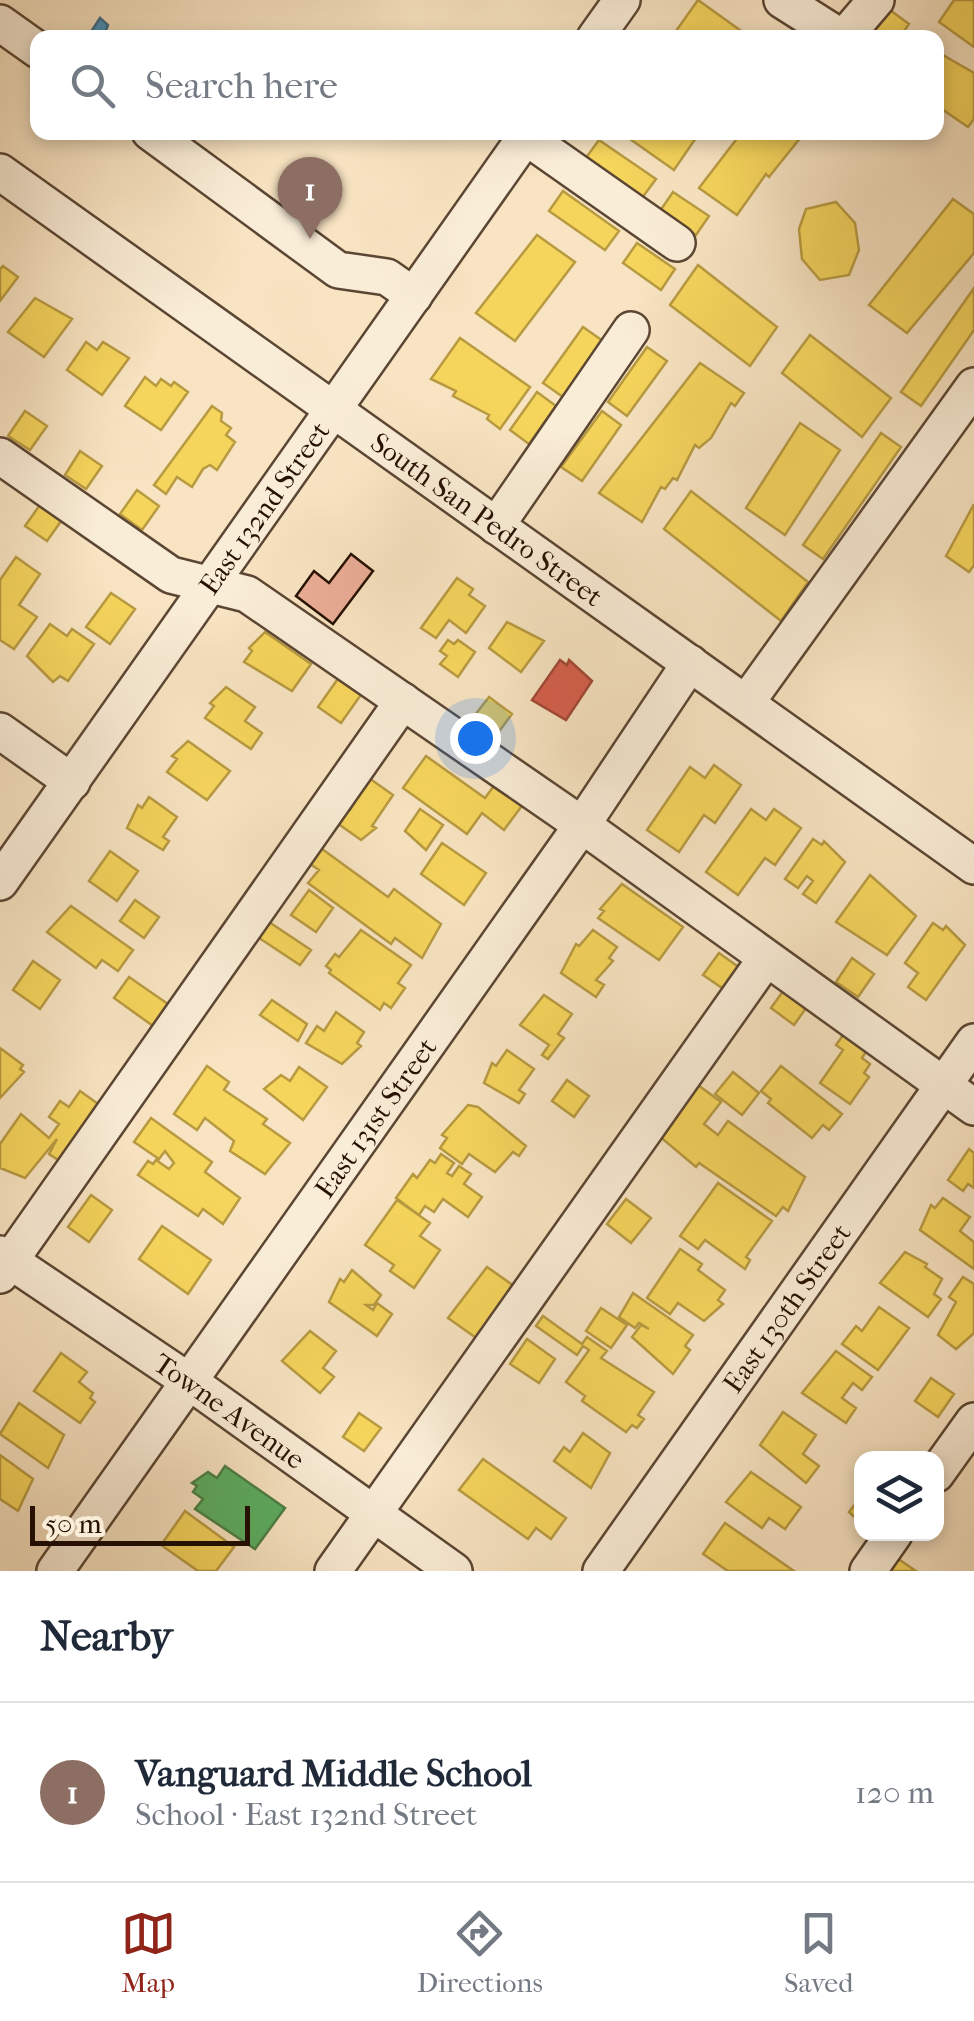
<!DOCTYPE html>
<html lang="en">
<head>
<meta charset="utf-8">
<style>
	:root { --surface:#fff; --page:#f6f6f7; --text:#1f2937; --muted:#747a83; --line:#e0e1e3; --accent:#8f2418 }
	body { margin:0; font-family:"IM FELL French Canon",serif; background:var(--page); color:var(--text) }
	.controls { position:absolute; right:30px; bottom:30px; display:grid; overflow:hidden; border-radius:20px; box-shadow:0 5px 15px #0003 }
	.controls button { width:90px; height:90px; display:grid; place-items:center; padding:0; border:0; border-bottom:2px solid var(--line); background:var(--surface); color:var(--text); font:50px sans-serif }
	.scale { position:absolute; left:30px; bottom:25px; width:220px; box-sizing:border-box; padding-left:10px; border:5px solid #271103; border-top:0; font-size:28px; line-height:35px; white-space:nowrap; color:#271103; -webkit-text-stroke:8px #faedd7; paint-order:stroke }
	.you { position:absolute; left:475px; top:738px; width:35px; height:35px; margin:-25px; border:8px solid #fff; border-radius:50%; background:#1a73e8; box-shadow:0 0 0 15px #1a73e833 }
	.badge { display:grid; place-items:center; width:65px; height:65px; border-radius:50%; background:var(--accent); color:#fff; font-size:32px; font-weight:700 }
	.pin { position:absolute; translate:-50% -82px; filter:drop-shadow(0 2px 5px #0008) }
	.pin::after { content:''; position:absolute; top:52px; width:35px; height:30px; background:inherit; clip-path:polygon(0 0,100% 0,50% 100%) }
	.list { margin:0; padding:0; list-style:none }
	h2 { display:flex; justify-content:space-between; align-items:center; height:130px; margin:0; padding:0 40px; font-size:42px }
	h2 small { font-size:32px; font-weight:400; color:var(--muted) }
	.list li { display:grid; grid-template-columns:65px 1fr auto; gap:30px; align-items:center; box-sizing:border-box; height:180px; padding:0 40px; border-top:2px solid var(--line) }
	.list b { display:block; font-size:38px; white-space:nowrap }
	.list p { margin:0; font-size:32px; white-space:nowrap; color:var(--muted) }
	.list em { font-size:32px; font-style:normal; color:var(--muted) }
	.icon { flex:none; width:55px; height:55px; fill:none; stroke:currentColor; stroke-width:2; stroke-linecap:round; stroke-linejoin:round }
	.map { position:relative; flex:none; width:974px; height:1571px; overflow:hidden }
	.search { position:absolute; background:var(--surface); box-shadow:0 5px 15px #0003; left:30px; right:30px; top:30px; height:110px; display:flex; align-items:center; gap:25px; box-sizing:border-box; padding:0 35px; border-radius:20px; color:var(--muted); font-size:38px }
	.sheet { height:310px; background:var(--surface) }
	nav { display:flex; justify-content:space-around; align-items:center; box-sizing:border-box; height:140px; border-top:2px solid var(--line); background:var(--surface); font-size:28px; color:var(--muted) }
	nav a { display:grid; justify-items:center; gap:5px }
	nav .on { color:var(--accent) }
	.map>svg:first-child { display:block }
	.homes { fill:#f6d55c; stroke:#b89a41; stroke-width:2.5 }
	.shops { fill:#d6604d; stroke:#a24837; stroke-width:2.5 }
	.schools { fill:#4393c3; stroke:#3b6c89; stroke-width:2.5 }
	.public { fill:#5aae61; stroke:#4b7f45; stroke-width:2.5 }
	.building { fill:#eaad96; stroke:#271103; stroke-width:2.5 }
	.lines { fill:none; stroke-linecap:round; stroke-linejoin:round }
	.minor-casing { stroke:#5b4633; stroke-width:40 }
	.minor { stroke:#faedd7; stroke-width:35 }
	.labels { text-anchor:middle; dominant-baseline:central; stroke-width:10; stroke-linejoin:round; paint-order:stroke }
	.street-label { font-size:28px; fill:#271103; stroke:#faedd7 }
</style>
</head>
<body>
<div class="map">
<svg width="974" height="1571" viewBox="0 0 974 1571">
	<rect width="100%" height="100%" fill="#f8e4c2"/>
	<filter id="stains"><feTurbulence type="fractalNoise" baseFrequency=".002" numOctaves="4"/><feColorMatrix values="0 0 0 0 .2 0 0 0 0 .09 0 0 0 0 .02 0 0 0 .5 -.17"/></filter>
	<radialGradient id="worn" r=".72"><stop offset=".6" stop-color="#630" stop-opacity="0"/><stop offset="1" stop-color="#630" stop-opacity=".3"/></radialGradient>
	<!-- homes -->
	<path class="homes" d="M 698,0 L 751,38 L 671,38 Z
		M 954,0 L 974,0 L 974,47 L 939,22 Z
		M 886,7 L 909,24 L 899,38 L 863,38 Z
		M 936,51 L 974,73 L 974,119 L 968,127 L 936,105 Z
		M 620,132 L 700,132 L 674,170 Z
		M 742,132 L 805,132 L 769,177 L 766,174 L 737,215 L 699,188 Z
		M 599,140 L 656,179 L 642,198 L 585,159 Z
		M 563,191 L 619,231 L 605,250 L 549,211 Z
		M 673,192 L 709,216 L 696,235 L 660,211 Z
		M 953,199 L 974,214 L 974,253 L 907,333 L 869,305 Z
		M 836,202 L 855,223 L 859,250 L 849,275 L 820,280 L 802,259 L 799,229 L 806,209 Z
		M 537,235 L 575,262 L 515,341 L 476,313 Z
		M 637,243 L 675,269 L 661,290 L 623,263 Z
		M 698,265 L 777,327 L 750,366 L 670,305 Z
		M 3,266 L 18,277 L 0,301 L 0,269 Z
		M 974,288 L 974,330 L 921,406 L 901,392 Z
		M 35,298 L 72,319 L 44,357 L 8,332 Z
		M 583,327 L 603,341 L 563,397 L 543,383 Z
		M 810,335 L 891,398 L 862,437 L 782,373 Z
		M 460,338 L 530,387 L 500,429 L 487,419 L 489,415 L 453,396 L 456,391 L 431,379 Z
		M 86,342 L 97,350 L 103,342 L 129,358 L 102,395 L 67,370 Z
		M 647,347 L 667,361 L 627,416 L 608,402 Z
		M 700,363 L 744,393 L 735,406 L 731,403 L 711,438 L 699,448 L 695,445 L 677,480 L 673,478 L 665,489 L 661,487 L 642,522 L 599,493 Z
		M 145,377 L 156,386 L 161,379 L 171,386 L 174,382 L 188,392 L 161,430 L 125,406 Z
		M 537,392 L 556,406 L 529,444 L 510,430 Z
		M 212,406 L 222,413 L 221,421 L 231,428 L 226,435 L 235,442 L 217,470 L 210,465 L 203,469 L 192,487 L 177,477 L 166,494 L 154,485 Z
		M 25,411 L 47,426 L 30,450 L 8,436 Z
		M 602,411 L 621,425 L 582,481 L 561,467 Z
		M 800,423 L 840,450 L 785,535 L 746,508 Z
		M 881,433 L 901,447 L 823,559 L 803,545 Z
		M 80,451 L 102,466 L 86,489 L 65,475 Z
		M 137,490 L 159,506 L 142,530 L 120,514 Z
		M 691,491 L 808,582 L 781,621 L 664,529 Z
		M 42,502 L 64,517 L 47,541 L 25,526 Z
		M 974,504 L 974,565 L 969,572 L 946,556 Z
		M 16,557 L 40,574 L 19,605 L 37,617 L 14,649 L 0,640 L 0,580 Z
		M 457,578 L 473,589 L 469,595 L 485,606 L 466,633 L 449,620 L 436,638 L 421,628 Z
		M 111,593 L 135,609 L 110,644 L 86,627 Z
		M 507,622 L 544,641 L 521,672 L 489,648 Z
		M 50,624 L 67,636 L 72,629 L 94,644 L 68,681 L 60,676 L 53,682 L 27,656 Z
		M 265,632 L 311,664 L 292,691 L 244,662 L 252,651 L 249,648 Z
		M 448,640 L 454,644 L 458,640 L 475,652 L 458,677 L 440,664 L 447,656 L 440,651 Z
		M 342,673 L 365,689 L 341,723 L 318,707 Z
		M 226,687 L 255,707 L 245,721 L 262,733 L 251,749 L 205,718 L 214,706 L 210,703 Z
		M 489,697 L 512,714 L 495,737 L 471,720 Z
		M 188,741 L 230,771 L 207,800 L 167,772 L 177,759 L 172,756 Z
		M 426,756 L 485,798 L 496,783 L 524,803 L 504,830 L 482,813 L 467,834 L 403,788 Z
		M 714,765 L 741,785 L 715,823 L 704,815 L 679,852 L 647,830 L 690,767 L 705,778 Z
		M 369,778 L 393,795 L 372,826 L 376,828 L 361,840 L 340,825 L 340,818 L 350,810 Z
		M 149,797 L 177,817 L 163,837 L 169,841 L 163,850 L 127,828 L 138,805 L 142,808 Z
		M 420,809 L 443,825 L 426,850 L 405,831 Z
		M 751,809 L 766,820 L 774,809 L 801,828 L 775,865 L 765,858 L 738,895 L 706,872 Z
		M 813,839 L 822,845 L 824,841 L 845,862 L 816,903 L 803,894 L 813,881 L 807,876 L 798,888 L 785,879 Z
		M 442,843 L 486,873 L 464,905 L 421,874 Z
		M 318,846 L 388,897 L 394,889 L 441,924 L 422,958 L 395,938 L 391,944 L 308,883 L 319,870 L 307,862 Z
		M 110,851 L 138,871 L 117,901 L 89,881 Z
		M 870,875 L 916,916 L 887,955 L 836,922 Z
		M 622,884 L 683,927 L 659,960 L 598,918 L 604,911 L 600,909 Z
		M 309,890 L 333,908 L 316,932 L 291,915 Z
		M 135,900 L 159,917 L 144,938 L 120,921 Z
		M 71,906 L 133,950 L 118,971 L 102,960 L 96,968 L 47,932 Z
		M 269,922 L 311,950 L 300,965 L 259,938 Z
		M 933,923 L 943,930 L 946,926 L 965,945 L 926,1000 L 908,987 L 918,973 L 905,963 Z
		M 361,930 L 411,965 L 398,983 L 405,988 L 391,1008 L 384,1003 L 380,1010 L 329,973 L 331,970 L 326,966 L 335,954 L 339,957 Z
		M 593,930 L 617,947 L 609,958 L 613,961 L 596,980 L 604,985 L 596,997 L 561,973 L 576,944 L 579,946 Z
		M 719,953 L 740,968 L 725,990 L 703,975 Z
		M 852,958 L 874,974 L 858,997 L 836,982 Z
		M 33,961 L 60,980 L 40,1009 L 13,990 Z
		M 129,977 L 168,1004 L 153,1026 L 114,998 Z
		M 786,987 L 809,1004 L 794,1025 L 771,1008 Z
		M 544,995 L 572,1014 L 558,1034 L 564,1038 L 548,1059 L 542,1055 L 549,1045 L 520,1025 Z
		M 272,1000 L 307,1024 L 298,1041 L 260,1015 Z
		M 336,1012 L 364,1032 L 357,1043 L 361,1046 L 342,1064 L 306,1043 L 317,1026 L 324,1031 Z
		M 846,1031 L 869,1047 L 862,1058 L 870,1064 L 864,1073 L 869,1077 L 850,1104 L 820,1083 L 843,1050 L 836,1045 Z
		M 0,1048 L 23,1065 L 20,1069 L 24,1072 L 0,1098 Z
		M 507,1050 L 534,1069 L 519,1090 L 525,1094 L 519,1103 L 484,1083 L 492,1063 L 496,1066 Z
		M 207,1066 L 229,1082 L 224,1090 L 267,1119 L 263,1124 L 290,1143 L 265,1174 L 230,1151 L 234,1141 L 205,1118 L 197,1130 L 174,1114 Z
		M 781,1066 L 842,1114 L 829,1130 L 823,1125 L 812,1138 L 768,1103 L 771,1099 L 761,1091 Z
		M 299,1067 L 327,1087 L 303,1120 L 264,1089 L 281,1075 L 290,1081 Z
		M 733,1072 L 759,1093 L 742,1115 L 715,1094 Z
		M 567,1080 L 589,1096 L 574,1117 L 552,1101 Z
		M 694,1082 L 721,1102 L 704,1124 L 718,1135 L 728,1121 L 805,1177 L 788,1211 L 783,1207 L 776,1216 L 699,1163 L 696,1167 L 658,1135 Z
		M 80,1091 L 101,1106 L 63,1163 L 49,1154 L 57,1139 L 25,1178 L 0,1168 L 0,1144 L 21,1114 L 49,1138 L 59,1124 L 49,1117 L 60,1101 L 69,1107 Z
		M 468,1105 L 478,1107 L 526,1146 L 519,1156 L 513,1152 L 495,1172 L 469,1154 L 462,1164 L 440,1148 L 447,1138 L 442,1135 Z
		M 151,1118 L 212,1162 L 205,1172 L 240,1198 L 223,1224 L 203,1209 L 198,1216 L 138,1175 L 148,1161 L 153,1164 L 156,1160 L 169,1169 L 174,1163 L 165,1151 L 159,1159 L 134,1142 Z
		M 969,1149 L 974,1153 L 974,1188 L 968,1184 L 963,1191 L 948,1180 Z
		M 441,1154 L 454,1163 L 447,1173 L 452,1176 L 459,1166 L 471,1174 L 464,1184 L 482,1197 L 468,1217 L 443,1199 L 434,1212 L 425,1206 L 419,1215 L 396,1198 L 413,1174 L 417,1178 L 430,1160 L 435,1163 Z
		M 718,1183 L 772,1221 L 746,1257 L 750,1260 L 745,1269 L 705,1240 L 698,1249 L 680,1236 Z
		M 91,1195 L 112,1210 L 89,1242 L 68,1227 Z
		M 943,1198 L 970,1217 L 960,1231 L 974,1242 L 974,1269 L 920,1230 L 931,1205 L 935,1208 Z
		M 626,1199 L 651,1218 L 631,1243 L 607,1224 Z
		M 397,1200 L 430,1223 L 420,1236 L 440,1250 L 414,1288 L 390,1271 L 394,1265 L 365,1245 Z
		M 162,1226 L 211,1260 L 188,1294 L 139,1259 Z
		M 680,1249 L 702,1264 L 698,1270 L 725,1290 L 718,1300 L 723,1304 L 704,1321 L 678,1303 L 670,1314 L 647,1298 Z
		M 905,1252 L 927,1264 L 925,1267 L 942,1279 L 934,1294 L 941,1299 L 928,1317 L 880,1283 Z
		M 487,1267 L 517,1288 L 479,1340 L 448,1318 Z
		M 352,1270 L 381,1295 L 374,1305 L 366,1305 L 373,1310 L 377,1303 L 392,1314 L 377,1336 L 329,1302 L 340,1279 L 344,1282 Z
		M 963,1277 L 974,1284 L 974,1333 L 956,1349 L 938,1335 L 956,1302 L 949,1297 Z
		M 633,1293 L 693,1335 L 685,1346 L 690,1350 L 673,1374 L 632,1337 L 641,1325 L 649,1329 L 639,1323 L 635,1328 L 619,1317 Z
		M 879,1307 L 909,1328 L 878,1370 L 842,1344 L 856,1326 L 862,1331 Z
		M 601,1308 L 627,1325 L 611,1348 L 586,1331 Z
		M 543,1316 L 582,1344 L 587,1337 L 607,1351 L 601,1358 L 654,1392 L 638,1415 L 644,1419 L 637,1428 L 632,1425 L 626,1432 L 582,1401 L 585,1396 L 566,1382 L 589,1350 L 583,1346 L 577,1355 L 536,1326 Z
		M 310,1331 L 336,1351 L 323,1368 L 334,1377 L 320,1393 L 282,1361 Z
		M 527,1339 L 555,1359 L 539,1383 L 510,1364 Z
		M 836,1351 L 872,1377 L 862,1390 L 853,1383 L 842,1398 L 856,1408 L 846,1423 L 802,1393 Z
		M 61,1353 L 87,1372 L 79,1382 L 93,1393 L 90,1398 L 95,1402 L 80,1423 L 34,1391 Z
		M 931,1378 L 954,1394 L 938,1417 L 915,1401 Z
		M 19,1403 L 64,1435 L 48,1468 L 0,1434 Z
		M 783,1412 L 816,1435 L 803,1454 L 819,1466 L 806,1483 L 760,1445 Z
		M 359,1413 L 381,1428 L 364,1451 L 343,1437 Z
		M 583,1433 L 610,1453 L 591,1488 L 554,1461 L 564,1447 L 570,1452 Z
		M 0,1455 L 33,1479 L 18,1511 L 0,1499 Z
		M 483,1459 L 566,1518 L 551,1539 L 536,1528 L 528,1539 L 459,1490 Z
		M 751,1472 L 801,1507 L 785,1529 L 769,1518 L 762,1528 L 726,1502 Z
		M 860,1498 L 862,1500 L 862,1524 L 849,1512 Z
		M 185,1511 L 234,1547 L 216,1571 L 198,1571 L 161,1545 Z
		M 725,1523 L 794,1571 L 728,1571 L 703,1554 Z
		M 894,1556 L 916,1571 L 883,1571 Z"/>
	<!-- shops -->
	<path class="shops" d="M 560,660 L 567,665 L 569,660 L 592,681 L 566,720 L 532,700 Z"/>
	<!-- schools -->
	<path class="schools" d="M 100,18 L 108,25 L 103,38 L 87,38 Z"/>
	<!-- public -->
	<path class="public" d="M 225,1466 L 285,1508 L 255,1549 L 195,1509 L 203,1499 L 193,1492 L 197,1486 L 192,1483 L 208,1472 L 217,1478 Z"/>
	<!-- building -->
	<path class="building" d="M 351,554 L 373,571 L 333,624 L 296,596 L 314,571 L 329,583 Z"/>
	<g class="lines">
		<defs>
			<g id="minor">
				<path d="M 782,0 L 834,33 L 847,34 L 876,0"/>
				<path d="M 0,23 L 38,50"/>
				<path d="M 595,38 L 622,0"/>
				<path d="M 150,132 L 338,270 L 387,277 L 414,296"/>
				<path d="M 526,137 L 677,243"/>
				<path id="s1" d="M 0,172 L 974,866"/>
				<path d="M 0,456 L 171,575 L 247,594 L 582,825 L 974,1107"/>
				<path d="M 496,526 L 631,330"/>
				<path d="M 746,703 L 974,386"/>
				<path d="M 0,731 L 72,782"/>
				<path id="s2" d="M 0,882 L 529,132"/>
				<path id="s3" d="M 0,1254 L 187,1380 L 454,1571"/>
				<path d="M 0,1275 L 403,701"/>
				<path d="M 936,1474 L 974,1421"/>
				<path id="s4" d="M 55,1571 L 582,825 L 690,663"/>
				<path d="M 333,1571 L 765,960"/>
				<path id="s5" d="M 601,1571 L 974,1042"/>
				<path d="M 868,1571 L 894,1534"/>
			</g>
		</defs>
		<!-- minor casing -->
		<use href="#minor" class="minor-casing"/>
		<!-- minor -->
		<use href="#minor" class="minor"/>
	</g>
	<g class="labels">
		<!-- street labels -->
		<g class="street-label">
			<text stroke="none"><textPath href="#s2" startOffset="458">East 132nd Street</textPath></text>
			<text stroke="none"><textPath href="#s1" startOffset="598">South San Pedro Street</textPath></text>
			<text stroke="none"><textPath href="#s4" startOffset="555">East 131st Street</textPath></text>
			<text stroke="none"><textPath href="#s5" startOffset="322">East 130th Street</textPath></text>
			<text stroke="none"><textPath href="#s3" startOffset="278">Towne Avenue</textPath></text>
		</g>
	</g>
	<rect width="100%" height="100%" filter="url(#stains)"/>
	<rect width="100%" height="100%" fill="url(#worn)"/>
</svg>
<div class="controls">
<button><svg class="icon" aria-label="layers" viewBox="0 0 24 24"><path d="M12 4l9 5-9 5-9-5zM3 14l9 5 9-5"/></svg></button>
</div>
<div class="scale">50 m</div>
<div class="you"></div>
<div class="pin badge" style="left:310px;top:239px;background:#8d6e63">1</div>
<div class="search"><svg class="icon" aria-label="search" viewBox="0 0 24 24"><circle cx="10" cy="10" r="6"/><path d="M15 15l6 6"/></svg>Search here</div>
</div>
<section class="sheet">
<h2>Nearby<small></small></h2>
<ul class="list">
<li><span class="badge" style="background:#8d6e63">1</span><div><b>Vanguard Middle School</b><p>School · East 132nd Street</p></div><em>120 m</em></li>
</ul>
</section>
<nav>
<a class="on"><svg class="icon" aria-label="map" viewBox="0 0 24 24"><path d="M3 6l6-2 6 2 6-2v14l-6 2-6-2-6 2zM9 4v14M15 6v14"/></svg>Map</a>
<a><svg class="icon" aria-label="directions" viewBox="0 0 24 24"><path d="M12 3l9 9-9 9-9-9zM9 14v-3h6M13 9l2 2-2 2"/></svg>Directions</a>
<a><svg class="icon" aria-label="saved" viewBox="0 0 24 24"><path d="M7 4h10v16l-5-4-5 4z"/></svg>Saved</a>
</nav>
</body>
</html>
